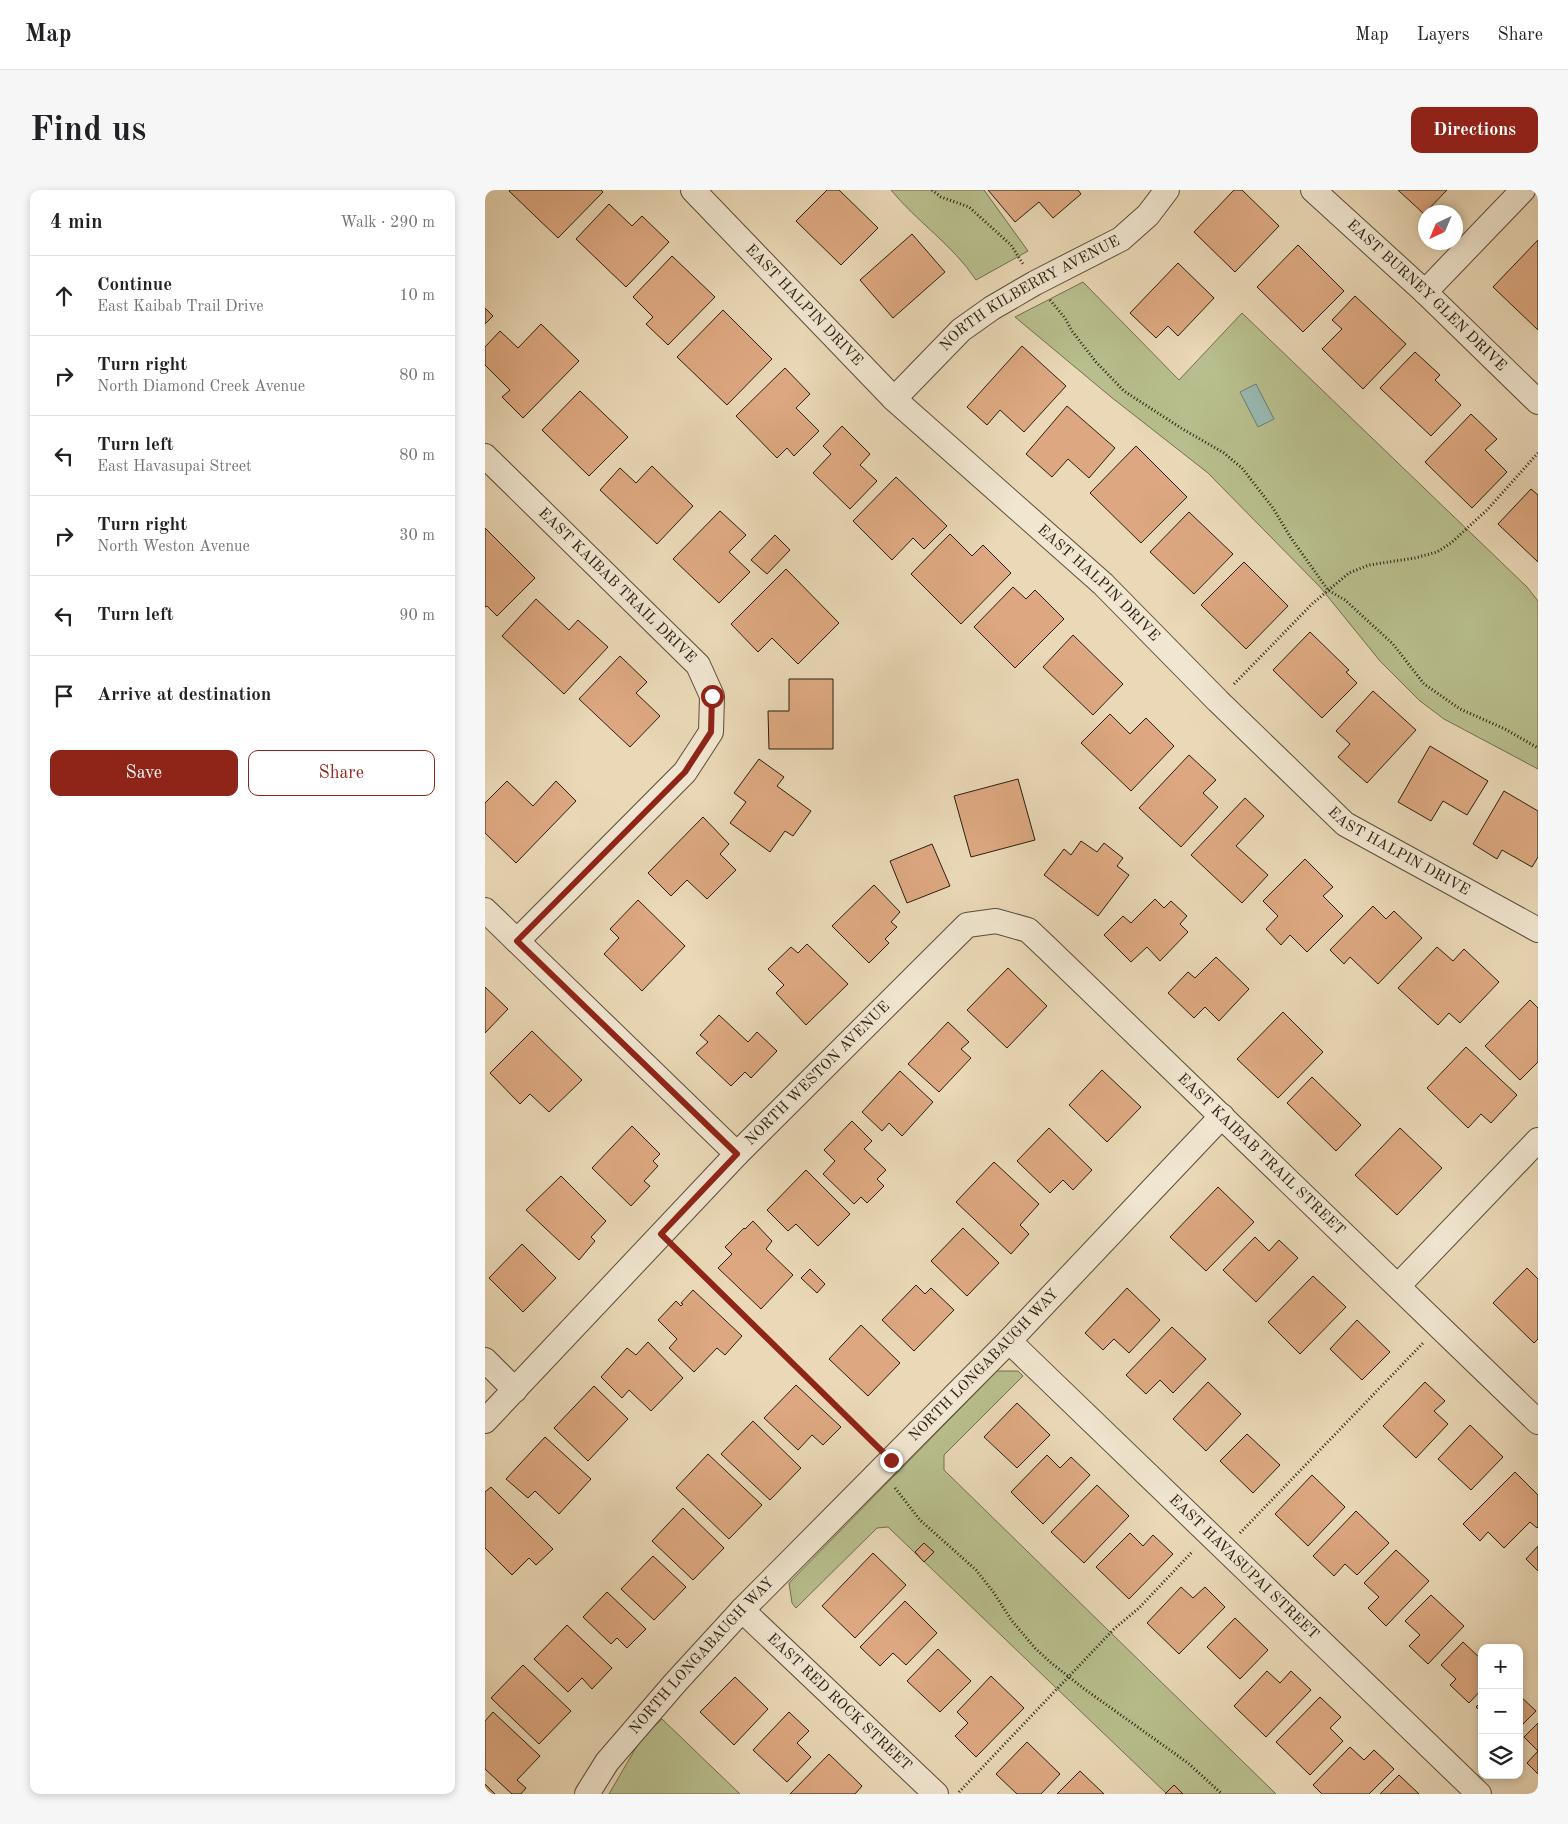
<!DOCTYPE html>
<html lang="en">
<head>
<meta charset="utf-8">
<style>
	:root { --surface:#fff; --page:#f6f6f6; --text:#202124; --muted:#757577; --line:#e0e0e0; --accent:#8f2418 }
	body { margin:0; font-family:"Old Standard TT",serif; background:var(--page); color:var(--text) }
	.controls { position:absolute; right:15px; bottom:15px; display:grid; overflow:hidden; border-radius:10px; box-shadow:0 2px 8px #0003 }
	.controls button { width:45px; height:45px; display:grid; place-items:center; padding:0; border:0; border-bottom:1px solid var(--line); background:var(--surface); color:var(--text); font:25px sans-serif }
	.compass { position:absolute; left:933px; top:15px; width:45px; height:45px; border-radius:50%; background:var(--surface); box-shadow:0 2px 8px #0003; rotate:224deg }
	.stop { position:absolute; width:15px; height:15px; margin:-11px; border:4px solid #8f2418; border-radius:50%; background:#fff }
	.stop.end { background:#8f2418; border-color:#fff; box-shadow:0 1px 5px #0008 }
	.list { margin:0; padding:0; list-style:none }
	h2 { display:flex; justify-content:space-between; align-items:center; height:65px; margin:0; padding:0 20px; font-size:21px }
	h2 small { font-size:16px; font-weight:400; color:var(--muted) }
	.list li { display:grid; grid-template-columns:32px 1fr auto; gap:15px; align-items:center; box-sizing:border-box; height:80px; padding:0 20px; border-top:1px solid var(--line) }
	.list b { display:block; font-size:19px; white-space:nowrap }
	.list p { margin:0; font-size:16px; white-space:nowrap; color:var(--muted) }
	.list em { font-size:16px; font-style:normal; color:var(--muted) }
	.actions { display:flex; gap:10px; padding:15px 20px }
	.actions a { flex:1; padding:11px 0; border:1px solid var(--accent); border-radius:10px; text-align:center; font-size:18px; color:var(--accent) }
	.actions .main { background:var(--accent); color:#fff }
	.icon { flex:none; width:28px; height:28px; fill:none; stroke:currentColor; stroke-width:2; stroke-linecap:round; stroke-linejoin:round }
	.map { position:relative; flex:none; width:1053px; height:1604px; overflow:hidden; border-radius:10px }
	header { display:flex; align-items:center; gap:30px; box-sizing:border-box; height:70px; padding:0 25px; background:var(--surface); border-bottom:1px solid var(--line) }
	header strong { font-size:24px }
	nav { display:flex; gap:28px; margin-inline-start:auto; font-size:18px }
	.intro { display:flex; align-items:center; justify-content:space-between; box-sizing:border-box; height:120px; padding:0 30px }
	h1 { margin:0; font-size:35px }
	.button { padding:12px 22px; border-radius:10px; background:var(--accent); color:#fff; font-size:18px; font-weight:700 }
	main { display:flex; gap:30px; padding:0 30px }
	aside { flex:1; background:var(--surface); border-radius:10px; box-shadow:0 2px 8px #0003 }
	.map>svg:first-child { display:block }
	.green { fill:#b8be8d; stroke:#726e4e }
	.water { fill:#98b9b2; stroke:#6c7b71 }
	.building { fill:#dda881; stroke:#2b1e10 }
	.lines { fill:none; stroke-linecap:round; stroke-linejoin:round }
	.street-casing { stroke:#5b4c3a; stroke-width:26 }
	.path { stroke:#2b1e10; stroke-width:3; stroke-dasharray:1 2.5; stroke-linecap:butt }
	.street { stroke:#f1e6d0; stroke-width:24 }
	.route { stroke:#8f2418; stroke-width:6 }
	.labels { text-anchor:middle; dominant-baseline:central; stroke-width:4.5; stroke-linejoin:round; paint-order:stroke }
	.street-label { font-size:15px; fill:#2b1e10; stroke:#f1e6d0 }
</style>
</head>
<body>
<header>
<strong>Map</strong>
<nav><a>Map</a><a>Layers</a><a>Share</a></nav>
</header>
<div class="intro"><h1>Find us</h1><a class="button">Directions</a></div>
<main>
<aside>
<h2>4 min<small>Walk · 290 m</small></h2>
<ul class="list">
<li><svg class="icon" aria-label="ahead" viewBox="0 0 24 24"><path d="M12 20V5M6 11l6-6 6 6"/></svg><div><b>Continue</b><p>East Kaibab Trail Drive</p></div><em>10 m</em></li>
<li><svg class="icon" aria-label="right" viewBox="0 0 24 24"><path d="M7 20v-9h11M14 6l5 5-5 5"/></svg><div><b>Turn right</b><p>North Diamond Creek Avenue</p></div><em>80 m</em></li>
<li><svg class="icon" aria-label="left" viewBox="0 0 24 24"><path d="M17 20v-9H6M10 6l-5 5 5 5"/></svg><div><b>Turn left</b><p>East Havasupai Street</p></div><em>80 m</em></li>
<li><svg class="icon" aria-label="right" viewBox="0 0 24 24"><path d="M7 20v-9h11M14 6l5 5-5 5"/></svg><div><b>Turn right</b><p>North Weston Avenue</p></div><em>30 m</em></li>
<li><svg class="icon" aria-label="left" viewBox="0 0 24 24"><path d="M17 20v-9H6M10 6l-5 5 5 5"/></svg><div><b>Turn left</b></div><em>90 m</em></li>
<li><svg class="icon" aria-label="arrive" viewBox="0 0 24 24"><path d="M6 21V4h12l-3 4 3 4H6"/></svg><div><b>Arrive at destination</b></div></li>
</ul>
<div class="actions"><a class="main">Save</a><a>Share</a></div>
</aside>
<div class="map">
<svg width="1053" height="1604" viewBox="0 0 1053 1604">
	<rect width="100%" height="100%" fill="#ead8b6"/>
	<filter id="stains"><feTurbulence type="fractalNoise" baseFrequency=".004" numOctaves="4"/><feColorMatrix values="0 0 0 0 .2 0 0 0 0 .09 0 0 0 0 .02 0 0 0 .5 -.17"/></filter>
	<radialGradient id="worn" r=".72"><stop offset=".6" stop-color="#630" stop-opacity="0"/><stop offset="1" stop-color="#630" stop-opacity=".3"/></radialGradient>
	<!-- green -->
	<path class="green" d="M 406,0 L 499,0 L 543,61 L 491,90 C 468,55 432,32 406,0 Z
		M 598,92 L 694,190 L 757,123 L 1042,397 L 1053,411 L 1053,579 L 959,529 L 935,511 L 895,471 L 835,397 L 723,283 L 626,207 L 530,127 Z
		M 512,1181 L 533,1181 L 538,1186 L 459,1265 L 459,1280 L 791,1604 L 682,1604 L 403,1337 L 392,1338 L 311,1418 L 307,1413 L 304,1393 Z
		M 177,1529 L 255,1604 L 124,1604 L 156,1549 Z"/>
	<!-- water -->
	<path class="water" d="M 771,194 L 789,229 L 773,237 L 755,202 Z"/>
	<!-- building -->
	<path class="building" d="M 25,0 L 116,0 L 118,2 L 73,48 L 24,1 Z
		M 342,0 L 354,0 L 393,38 L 356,75 L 311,31 Z
		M 503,0 L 593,0 L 596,4 L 568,28 L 554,12 L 530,32 Z
		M 749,0 L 757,0 L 794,36 L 750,82 L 709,42 Z
		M 913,0 L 962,0 L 939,24 Z
		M 124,14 L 147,36 L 157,26 L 184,52 L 141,97 L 91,49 Z
		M 427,44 L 460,82 L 408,128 L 375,90 Z
		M 1053,50 L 1053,140 L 1008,97 Z
		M 813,55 L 859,101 L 818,142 L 772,97 Z
		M 187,66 L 230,107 L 183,155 L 161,134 L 168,127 L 148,107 Z
		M 693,73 L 729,108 L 693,146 L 683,136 L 671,148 L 645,123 Z
		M 870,106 L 921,154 L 878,199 L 837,159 L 857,139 L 847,130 Z
		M 0,118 L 8,126 L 0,134 Z
		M 238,120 L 287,169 L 242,215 L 192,167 Z
		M 56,134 L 94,171 L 38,228 L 17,207 L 25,200 L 0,175 L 0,157 L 15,141 L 33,158 Z
		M 537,156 L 581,196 L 539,242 L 515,220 L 502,235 L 482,217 Z
		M 930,162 L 955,185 L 950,190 L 976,215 L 946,246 L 895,198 Z
		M 300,178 L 325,204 L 311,218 L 334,241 L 309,266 L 302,258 L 292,268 L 251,226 Z
		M 95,201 L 143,247 L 104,286 L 57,240 Z
		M 582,216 L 630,258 L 604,288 L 583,269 L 567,287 L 541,264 Z
		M 986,224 L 1012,249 L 1000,260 L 1022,282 L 987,318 L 940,272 Z
		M 357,236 L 385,264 L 375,275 L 392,291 L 365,319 L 328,283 L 346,264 L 338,256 Z
		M 651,256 L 702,307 L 656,353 L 605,303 Z
		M 167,276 L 208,316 L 172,354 L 115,300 L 135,278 L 151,293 Z
		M 411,287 L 462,336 L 439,359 L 428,348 L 407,370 L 368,331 Z
		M 1046,299 L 1053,305 L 1053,372 L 1013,334 Z
		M 235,321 L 261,345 L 244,362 L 265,382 L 234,413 L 188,369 Z
		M 704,322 L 748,364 L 709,404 L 665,362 Z
		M 0,338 L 50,388 L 12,426 L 2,416 L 0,417 Z
		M 465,344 L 487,366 L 498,355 L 526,383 L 476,434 L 426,384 Z
		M 290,345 L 305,360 L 282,384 L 266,370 Z
		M 759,372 L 803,416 L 761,459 L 716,415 Z
		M 301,379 L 354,433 L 313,474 L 287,448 L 273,462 L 246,434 Z
		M 528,397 L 541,409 L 550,400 L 579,429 L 530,478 L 489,437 Z
		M 51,409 L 84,440 L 93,430 L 123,457 L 79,504 L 17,446 Z
		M 825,442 L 864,480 L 861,482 L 872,493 L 837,528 L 788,480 Z
		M 588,445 L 638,494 L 608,525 L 558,477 Z
		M 135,466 L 162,492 L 151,503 L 175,526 L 145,557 L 94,509 Z
		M 304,489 L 348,489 L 348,559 L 284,559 L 283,521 L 304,521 Z
		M 888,501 L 931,540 L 882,593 L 853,567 L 865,554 L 851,541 Z
		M 625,524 L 645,544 L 661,528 L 689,556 L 646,601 L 596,553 Z
		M 945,556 L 1003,591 L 982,625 L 958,611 L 946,631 L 913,612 Z
		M 704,565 L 731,590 L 718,603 L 733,617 L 696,657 L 654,618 Z
		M 274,569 L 299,587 L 292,596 L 326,621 L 308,646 L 300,641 L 285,662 L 245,633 L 261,612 L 249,603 Z
		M 533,589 L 550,650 L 486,667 L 469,606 Z
		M 22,591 L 48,616 L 71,591 L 91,611 L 31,673 L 0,643 L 0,613 Z
		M 1019,601 L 1053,621 L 1053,667 L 1047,677 L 1017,660 L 1012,669 L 988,654 Z
		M 760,608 L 779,626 L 751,656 L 783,685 L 757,713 L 706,665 Z
		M 218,627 L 244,654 L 235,664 L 251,680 L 222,709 L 202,690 L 186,706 L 163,683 Z
		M 596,651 L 612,662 L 619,653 L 638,668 L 632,676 L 644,685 L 613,726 L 559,685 L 579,659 L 586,665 Z
		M 447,654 L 465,696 L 422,713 L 405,671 Z
		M 820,669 L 848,697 L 838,706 L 858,726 L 822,762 L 805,745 L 796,755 L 781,739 L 793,726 L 778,711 Z
		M 389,695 L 415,722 L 406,732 L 412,737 L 400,749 L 404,753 L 384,773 L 347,736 Z
		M 670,709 L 679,718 L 686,711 L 702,726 L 695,734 L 703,742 L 675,771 L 662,757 L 646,772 L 619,745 L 638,726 L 646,733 Z
		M 153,710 L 200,756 L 157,801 L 119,764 L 134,748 L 125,739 Z
		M 888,716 L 901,729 L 909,721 L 937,748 L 893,794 L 865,767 L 859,774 L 845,760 Z
		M 322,754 L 363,794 L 321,835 L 291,803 L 299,795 L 283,779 L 306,757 L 313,763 Z
		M 952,757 L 968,771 L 979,759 L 1014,792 L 975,833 L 964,823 L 953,835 L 913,798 Z
		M 731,767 L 764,799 L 734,831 L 720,817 L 709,828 L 683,803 L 703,782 L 710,788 Z
		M 523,778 L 562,816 L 522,858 L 482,820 Z
		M 0,797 L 23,819 L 0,843 Z
		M 1045,810 L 1053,818 L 1053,872 L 1035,890 L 1000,856 Z
		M 798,822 L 838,862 L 793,908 L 752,869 Z
		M 234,825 L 263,852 L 272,842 L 292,861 L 266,888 L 260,882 L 246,896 L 211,863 L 223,852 L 215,845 Z
		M 463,832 L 484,852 L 476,859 L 486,868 L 454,902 L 423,874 Z
		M 47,841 L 97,890 L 64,922 L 45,904 L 35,914 L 5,883 Z
		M 981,857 L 1032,905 L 1006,933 L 996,924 L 983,938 L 942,898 Z
		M 617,880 L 656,917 L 622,952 L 584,915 Z
		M 415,881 L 448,912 L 417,946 L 404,933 L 397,941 L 377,922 Z
		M 827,887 L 876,935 L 851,961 L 802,913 Z
		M 367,931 L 387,951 L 379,959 L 401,980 L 392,989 L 399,996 L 382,1013 L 376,1007 L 369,1014 L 338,984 L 350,971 L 339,960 Z
		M 147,936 L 175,964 L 168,971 L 173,976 L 159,991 L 165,996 L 146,1016 L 107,978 Z
		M 564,938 L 607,980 L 588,1000 L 578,990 L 565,1003 L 532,971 Z
		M 915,938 L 957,978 L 912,1025 L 870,985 Z
		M 509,972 L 554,1014 L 535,1035 L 544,1044 L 526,1064 L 471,1012 Z
		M 321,980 L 365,1024 L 333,1056 L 311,1034 L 303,1041 L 282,1020 Z
		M 76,986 L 121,1031 L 106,1047 L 110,1051 L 94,1070 L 41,1020 Z
		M 733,997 L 769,1032 L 721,1081 L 685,1047 Z
		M 268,1031 L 287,1051 L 281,1059 L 308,1085 L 276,1119 L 233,1078 L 247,1064 L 240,1057 L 259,1038 L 260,1039 Z
		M 478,1038 L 514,1073 L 482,1106 L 446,1071 Z
		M 770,1047 L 784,1061 L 794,1050 L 813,1068 L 771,1112 L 738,1080 Z
		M 37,1054 L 71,1088 L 38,1122 L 4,1088 Z
		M 1042,1078 L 1053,1089 L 1053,1149 L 1049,1153 L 1008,1113 Z
		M 325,1079 L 340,1094 L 332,1103 L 316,1088 Z
		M 828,1086 L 861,1117 L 815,1164 L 783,1132 Z
		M 431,1095 L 440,1104 L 446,1098 L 469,1120 L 429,1161 L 397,1130 Z
		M 642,1098 L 675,1130 L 644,1163 L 629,1149 L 618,1160 L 600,1143 Z
		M 208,1100 L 257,1146 L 240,1165 L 232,1158 L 209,1182 L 184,1158 L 192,1149 L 173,1130 L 191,1111 L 196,1116 L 198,1114 L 196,1113 Z
		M 872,1130 L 905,1162 L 877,1190 L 845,1159 Z
		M 376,1135 L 415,1173 L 383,1206 L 344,1169 Z
		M 687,1137 L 721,1169 L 688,1203 L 675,1190 L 661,1204 L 641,1185 Z
		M 163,1152 L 198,1188 L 166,1221 L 144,1200 L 137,1208 L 116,1187 L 142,1158 L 151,1165 Z
		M 723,1192 L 756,1224 L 721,1261 L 688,1229 Z
		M 940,1192 L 960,1211 L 949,1221 L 963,1234 L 931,1268 L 898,1236 Z
		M 311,1195 L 356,1237 L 338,1255 L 327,1245 L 313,1260 L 279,1228 Z
		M 109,1196 L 143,1229 L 103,1271 L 69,1238 Z
		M 532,1213 L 565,1245 L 532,1278 L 499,1247 Z
		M 268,1231 L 316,1278 L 285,1310 L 236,1264 Z
		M 985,1235 L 1018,1267 L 986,1300 L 953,1269 Z
		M 762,1244 L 795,1275 L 768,1303 L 735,1271 Z
		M 60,1247 L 106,1289 L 74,1324 L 50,1301 L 43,1308 L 21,1289 Z
		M 223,1264 L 277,1315 L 244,1349 L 191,1298 Z
		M 562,1265 L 575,1278 L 586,1267 L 605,1285 L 558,1334 L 526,1302 Z
		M 1030,1282 L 1053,1305 L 1053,1337 L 1052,1338 L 1045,1332 L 1019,1358 L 1003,1342 L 995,1351 L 978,1334 Z
		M 827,1285 L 860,1317 L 823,1356 L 790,1324 Z
		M 612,1295 L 644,1326 L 599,1373 L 566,1342 Z
		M 6,1297 L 68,1359 L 51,1375 L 44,1368 L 27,1385 L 0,1358 L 0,1302 Z
		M 198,1318 L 239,1358 L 208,1390 L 167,1351 Z
		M 871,1321 L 904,1353 L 872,1385 L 860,1374 L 849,1386 L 828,1366 Z
		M 645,1343 L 658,1356 L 668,1345 L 688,1364 L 644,1409 L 611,1377 Z
		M 439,1353 L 449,1362 L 439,1372 L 430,1362 Z
		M 1053,1356 L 1053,1381 L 1041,1369 Z
		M 911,1360 L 944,1391 L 901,1436 L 883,1418 L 894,1407 L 879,1393 Z
		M 388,1363 L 421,1395 L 370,1448 L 337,1416 Z
		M 168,1366 L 201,1397 L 169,1430 L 136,1399 Z
		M 696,1397 L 708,1408 L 720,1397 L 740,1417 L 694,1464 L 662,1433 Z
		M 122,1402 L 161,1439 L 142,1458 L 132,1448 L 126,1454 L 98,1427 Z
		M 946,1405 L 979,1436 L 943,1474 L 924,1456 L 935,1445 L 920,1431 Z
		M 420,1411 L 452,1443 L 421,1475 L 408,1463 L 395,1476 L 375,1457 Z
		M 750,1428 L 783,1460 L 755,1489 L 722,1457 Z
		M 82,1435 L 127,1478 L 107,1499 L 97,1488 L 83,1502 L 49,1469 Z
		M 978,1452 L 997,1470 L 997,1499 L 984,1513 L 965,1495 L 971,1489 L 956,1475 Z
		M 453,1459 L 486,1491 L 455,1522 L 422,1491 Z
		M 38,1475 L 86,1521 L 54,1554 L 6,1508 Z
		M 782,1481 L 795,1493 L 806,1481 L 826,1500 L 781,1547 L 749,1516 Z
		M 506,1486 L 539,1518 L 491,1567 L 470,1546 L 483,1533 L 472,1522 Z
		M 250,1487 L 283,1519 L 249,1555 L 215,1522 Z
		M 1034,1505 L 1051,1521 L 1034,1538 Z
		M 835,1507 L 856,1527 L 845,1538 L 858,1551 L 825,1585 L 791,1552 Z
		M 997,1511 L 997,1523 L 991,1517 Z
		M 8,1522 L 55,1566 L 32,1590 L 41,1598 L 36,1604 L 27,1604 L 0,1579 L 0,1531 Z
		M 304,1522 L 324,1541 L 312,1553 L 326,1567 L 302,1592 L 268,1560 Z
		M 1053,1533 L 1053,1584 L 1042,1573 L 1053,1561 L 1039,1547 Z
		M 542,1552 L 575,1584 L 556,1604 L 532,1604 L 511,1584 Z
		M 865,1557 L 879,1570 L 889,1560 L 909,1579 L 884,1604 L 837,1604 L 828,1595 Z
		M 344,1564 L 377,1596 L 370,1604 L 305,1604 Z
		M 595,1581 L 619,1604 L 572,1604 Z
		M 914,1585 L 934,1604 L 895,1604 Z
		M 0,1594 L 10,1604 L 0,1604 Z
		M 689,1595 L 698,1604 L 680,1604 Z"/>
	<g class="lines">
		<defs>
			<g id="street">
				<path id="s1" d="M 208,0 L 409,209 L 618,394 L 733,511 L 860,634 L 1053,740"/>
				<path id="s2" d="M 828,0 L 940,102 L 1053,212"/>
				<path d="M 940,102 L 1038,0"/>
				<path id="s3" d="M 409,209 L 476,140 L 507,118 L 550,93 L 636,49 L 663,25 L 682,0"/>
				<path id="s4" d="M 0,266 L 213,475 L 227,506 L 226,542 L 200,582 L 32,751"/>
				<path d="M 0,720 L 252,964"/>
				<path d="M 913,1096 L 1053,950"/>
				<path id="s5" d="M 524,1151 L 994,1604"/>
				<path d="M 0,1170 L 30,1200"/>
				<path id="s6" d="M 0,1231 L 252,964 L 482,735 L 511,731 L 543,740 L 561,757 L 1053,1232"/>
				<path id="s7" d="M 257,1420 L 451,1604"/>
				<path id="s8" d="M 102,1604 L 122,1572 L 190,1493 L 257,1420 L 524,1151 L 737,926"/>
			</g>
		</defs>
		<!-- street casing -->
		<use href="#street" class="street-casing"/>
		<!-- path -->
		<path class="path" d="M 447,0 L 456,7 L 484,17 L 526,55 L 538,74
			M 565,110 L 580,128 L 587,141 L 611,172 L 639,201 L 696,238 L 739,263 L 757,278 L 788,318 L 806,348 L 843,400 L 860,410 L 908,454 L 939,494 L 975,519 L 1020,539 L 1053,558
			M 749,494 L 828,413 L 864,383 L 884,375 L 930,368 L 952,362 L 966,353 L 1002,320 L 1053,263
			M 193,1060 L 389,1254
			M 410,1298 L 435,1330 L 491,1380 L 509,1403 L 527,1431 L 550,1458 L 565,1472 L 598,1498 L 703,1573 L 737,1604
			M 755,1343 L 938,1153
			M 474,1602 L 629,1439 L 654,1418 L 708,1361"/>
		<!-- street -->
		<use href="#street" class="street"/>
	</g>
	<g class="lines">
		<!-- route -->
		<path class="route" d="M 227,506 L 226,542 L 200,582 L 32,751 L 252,964 L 176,1044 L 406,1270"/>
	</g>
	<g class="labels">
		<!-- street labels -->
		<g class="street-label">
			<text stroke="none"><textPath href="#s3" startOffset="174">NORTH KILBERRY AVENUE</textPath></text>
			<text stroke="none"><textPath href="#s2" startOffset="155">EAST BURNEY GLEN DRIVE</textPath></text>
			<text stroke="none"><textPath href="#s1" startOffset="160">EAST HALPIN DRIVE</textPath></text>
			<text stroke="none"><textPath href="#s1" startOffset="565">EAST HALPIN DRIVE</textPath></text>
			<text stroke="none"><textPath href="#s4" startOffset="185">EAST KAIBAB TRAIL DRIVE</textPath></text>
			<text stroke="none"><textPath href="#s1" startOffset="970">EAST HALPIN DRIVE</textPath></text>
			<text stroke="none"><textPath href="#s6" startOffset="481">NORTH WESTON AVENUE</textPath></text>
			<text stroke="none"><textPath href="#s6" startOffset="1078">EAST KAIBAB TRAIL STREET</textPath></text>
			<text stroke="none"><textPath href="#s8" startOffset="585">NORTH LONGABAUGH WAY</textPath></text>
			<text stroke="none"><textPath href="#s5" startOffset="326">EAST HAVASUPAI STREET</textPath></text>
			<text stroke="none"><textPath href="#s8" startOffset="180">NORTH LONGABAUGH WAY</textPath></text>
			<text stroke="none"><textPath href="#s7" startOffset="134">EAST RED ROCK STREET</textPath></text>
		</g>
	</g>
	<rect width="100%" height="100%" filter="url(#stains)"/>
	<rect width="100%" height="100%" fill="url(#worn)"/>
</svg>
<div class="controls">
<button>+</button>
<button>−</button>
<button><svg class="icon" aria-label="layers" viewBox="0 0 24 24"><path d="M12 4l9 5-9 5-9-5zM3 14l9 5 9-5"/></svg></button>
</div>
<svg class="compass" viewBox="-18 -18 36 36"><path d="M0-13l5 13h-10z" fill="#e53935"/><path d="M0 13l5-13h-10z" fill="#757577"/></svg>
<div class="stop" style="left:227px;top:506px"></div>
<div class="stop end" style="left:406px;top:1270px"></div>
</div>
</main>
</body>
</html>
